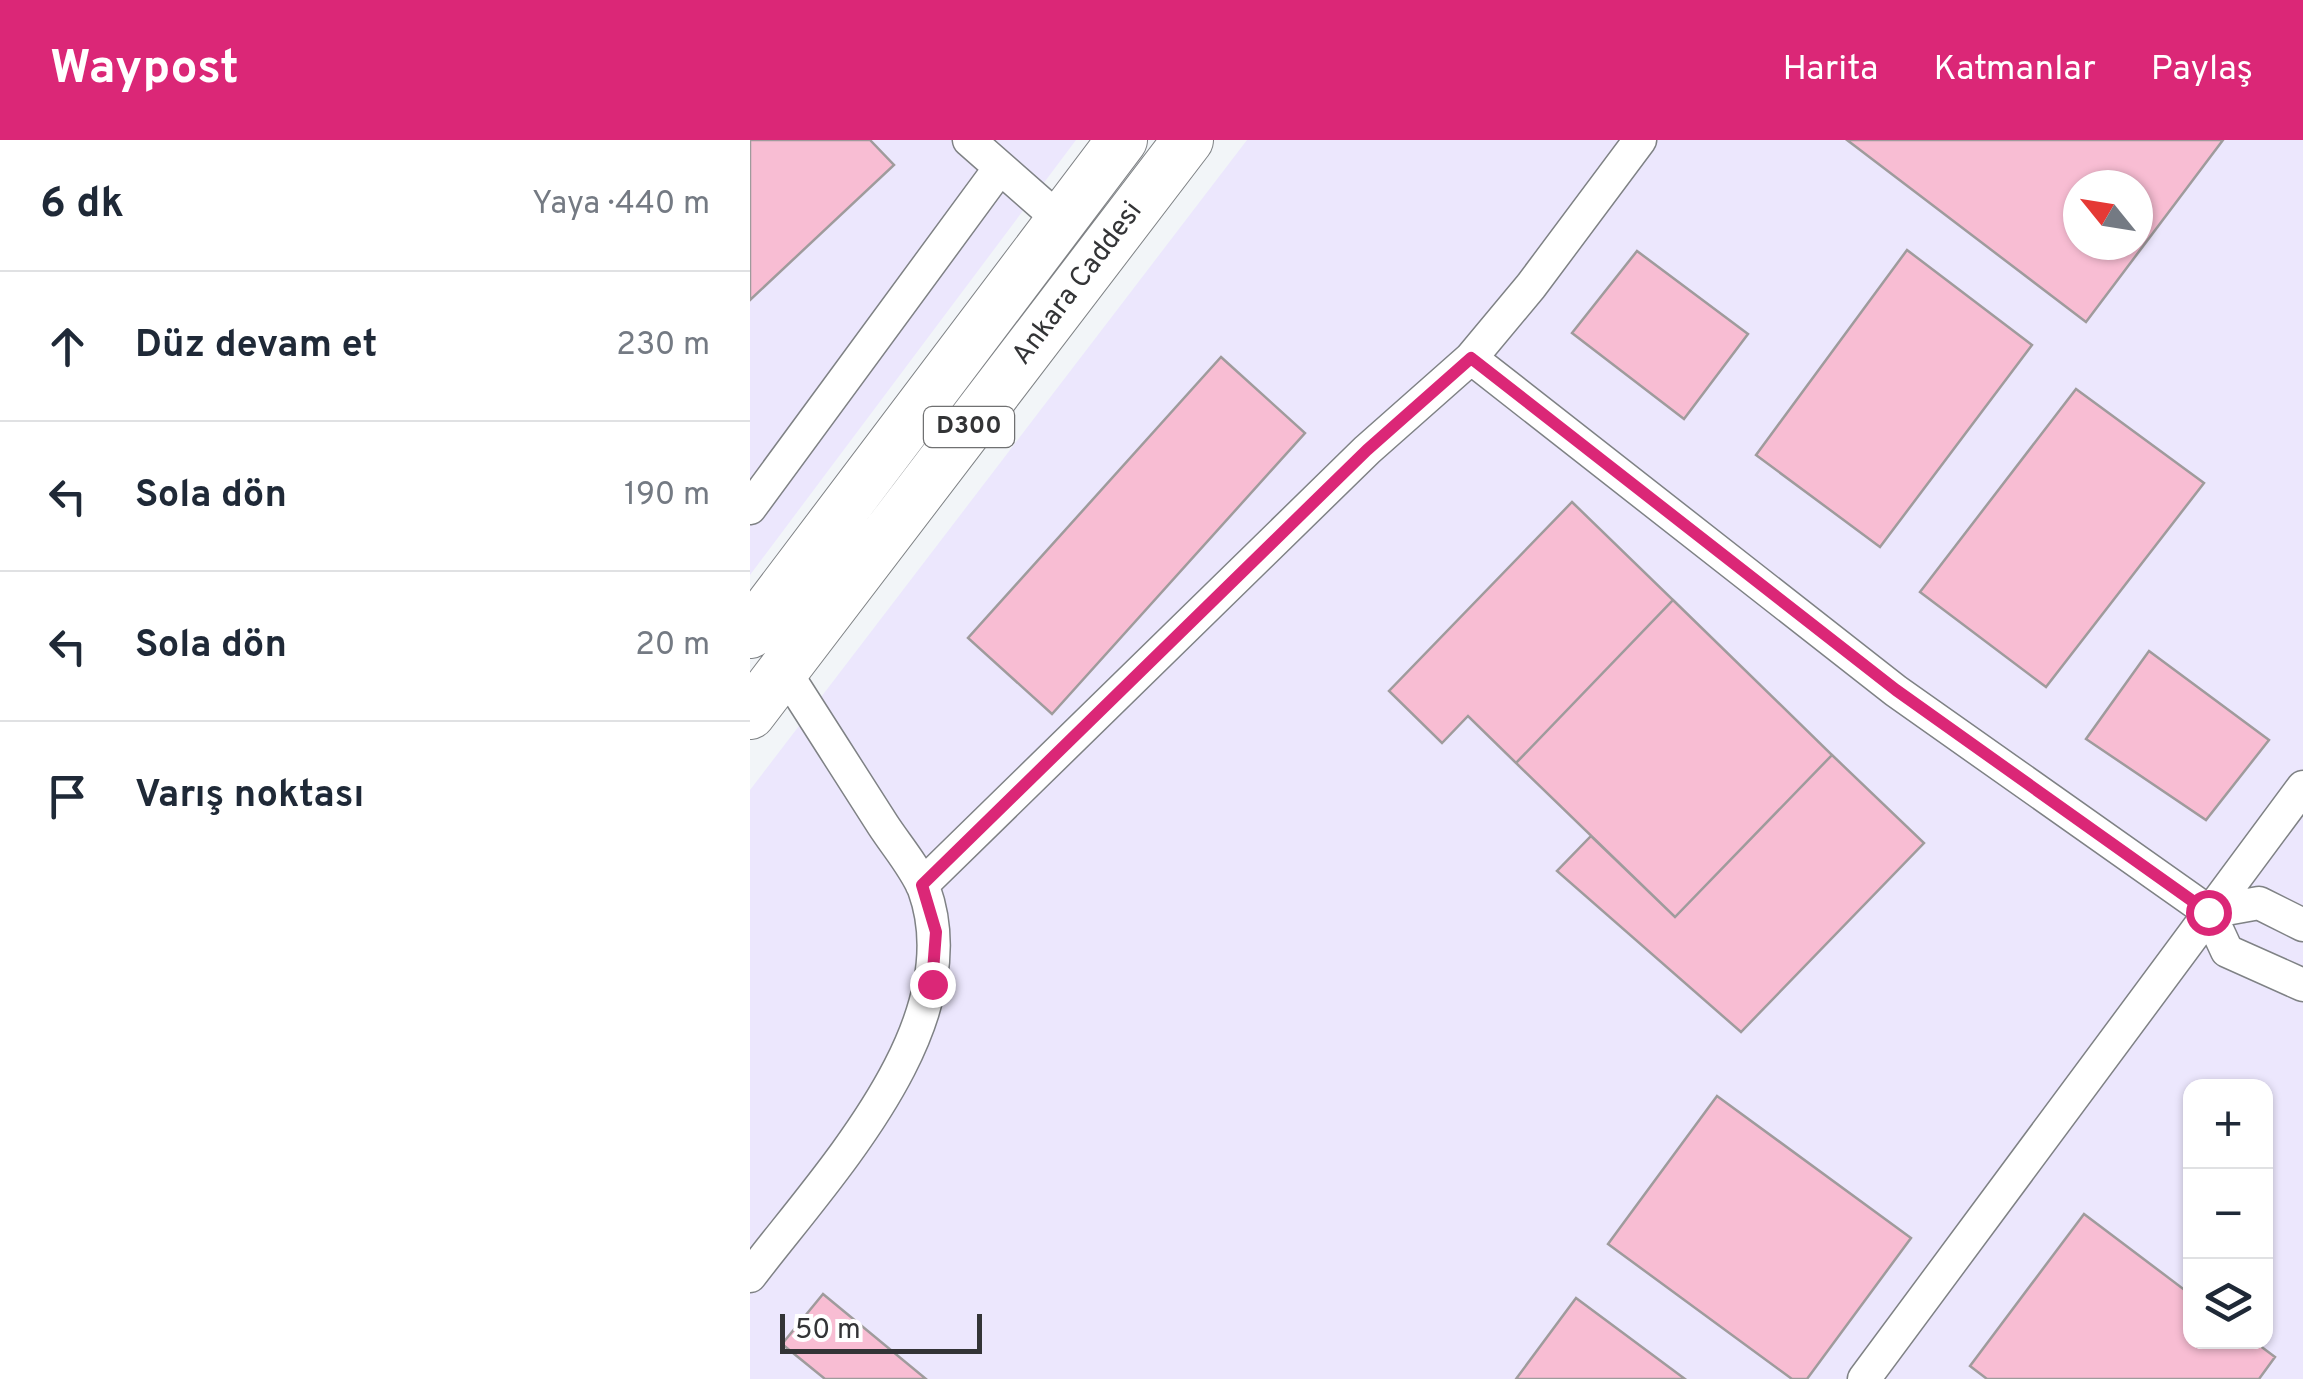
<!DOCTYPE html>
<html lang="tr">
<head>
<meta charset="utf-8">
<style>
	:root { --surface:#fff; --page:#f2f2f3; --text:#1f2937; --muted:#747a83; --line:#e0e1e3; --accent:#db2777 }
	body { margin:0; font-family:Overpass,sans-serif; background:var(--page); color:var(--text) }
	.controls { position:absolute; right:30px; bottom:30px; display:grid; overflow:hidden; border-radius:20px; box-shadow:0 2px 8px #0004 }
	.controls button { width:90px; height:90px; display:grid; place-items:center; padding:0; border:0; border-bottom:2px solid var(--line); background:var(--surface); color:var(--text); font:50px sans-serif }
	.compass { position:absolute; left:1313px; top:30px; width:90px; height:90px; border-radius:50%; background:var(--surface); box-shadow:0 2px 8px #0004; rotate:300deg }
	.scale { position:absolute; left:30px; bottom:25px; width:202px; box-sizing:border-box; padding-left:10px; border:5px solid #333436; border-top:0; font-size:28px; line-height:35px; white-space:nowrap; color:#333436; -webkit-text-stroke:8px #fff; paint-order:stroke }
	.stop { position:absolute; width:30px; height:30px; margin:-22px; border:8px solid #db2777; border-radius:50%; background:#fff }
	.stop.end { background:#db2777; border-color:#fff; box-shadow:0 2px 10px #0008 }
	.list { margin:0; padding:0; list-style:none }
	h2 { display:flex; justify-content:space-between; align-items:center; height:130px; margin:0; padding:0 40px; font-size:42px }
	h2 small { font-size:32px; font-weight:400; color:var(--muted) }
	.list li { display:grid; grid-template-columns:65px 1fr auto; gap:30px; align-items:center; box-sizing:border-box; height:150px; padding:0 40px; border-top:2px solid var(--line) }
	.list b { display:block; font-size:38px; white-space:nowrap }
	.list em { font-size:32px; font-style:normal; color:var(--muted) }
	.icon { flex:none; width:55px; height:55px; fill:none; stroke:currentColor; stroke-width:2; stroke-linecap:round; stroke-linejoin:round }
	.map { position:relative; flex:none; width:1553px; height:1239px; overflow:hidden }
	header { display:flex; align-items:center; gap:60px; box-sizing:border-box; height:140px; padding:0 50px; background:var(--accent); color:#fff }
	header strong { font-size:48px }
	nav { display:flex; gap:55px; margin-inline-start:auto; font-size:35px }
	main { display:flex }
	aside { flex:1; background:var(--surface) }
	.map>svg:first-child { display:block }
	.industrial { fill:#ece7fd; fill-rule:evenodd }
	.building { fill:#f8bdd3; stroke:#9f9b9c; stroke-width:2.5; fill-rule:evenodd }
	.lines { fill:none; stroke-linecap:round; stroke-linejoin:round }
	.minor-casing { stroke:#7f8285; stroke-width:35 }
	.highway-casing { stroke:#7f8285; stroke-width:52 }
	.minor { stroke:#fff; stroke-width:32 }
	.highway { stroke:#fff; stroke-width:50 }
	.route { stroke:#db2777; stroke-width:12 }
	.labels { text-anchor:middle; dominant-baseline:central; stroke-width:8; stroke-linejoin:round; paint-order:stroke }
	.shield { fill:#fff; stroke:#707172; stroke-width:2.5 }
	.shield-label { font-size:25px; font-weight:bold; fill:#333436 }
	.street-label { font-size:28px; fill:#333436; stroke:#fff }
</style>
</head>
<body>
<header>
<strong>Waypost</strong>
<nav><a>Harita</a><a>Katmanlar</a><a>Paylaş</a></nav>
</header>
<main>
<aside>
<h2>6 dk<small>Yaya · 440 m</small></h2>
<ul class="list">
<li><svg class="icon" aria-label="ahead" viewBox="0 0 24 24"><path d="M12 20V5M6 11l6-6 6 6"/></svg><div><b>Düz devam et</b></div><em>230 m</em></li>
<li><svg class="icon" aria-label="left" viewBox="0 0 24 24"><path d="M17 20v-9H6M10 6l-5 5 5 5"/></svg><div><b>Sola dön</b></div><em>190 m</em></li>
<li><svg class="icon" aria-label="left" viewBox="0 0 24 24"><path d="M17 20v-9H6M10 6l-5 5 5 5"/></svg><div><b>Sola dön</b></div><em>20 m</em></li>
<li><svg class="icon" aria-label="arrive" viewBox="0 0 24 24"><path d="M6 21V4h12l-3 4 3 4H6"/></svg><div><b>Varış noktası</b></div></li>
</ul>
</aside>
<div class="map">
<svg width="1553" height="1239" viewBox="0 0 1553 1239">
	<rect width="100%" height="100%" fill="#f2f5f8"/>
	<!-- industrial -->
	<path class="industrial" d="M 0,0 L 326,0 L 0,435 Z
		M 497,0 L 1553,0 L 1553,1239 L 0,1239 L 0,650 ZM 1328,45 L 1388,45 L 1388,105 L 1328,105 ZM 1440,946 L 1516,946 L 1516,1202 L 1440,1202 Z"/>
	<!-- building -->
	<path class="building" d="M 0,0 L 120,0 L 144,25 L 0,160 Z
		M 1097,0 L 1473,0 L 1336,182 ZM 1328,45 L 1388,45 L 1388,105 L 1328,105 Z
		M 1157,110 L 1282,205 L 1130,407 L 1006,315 Z
		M 887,111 L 998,194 L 934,279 L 822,193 Z
		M 471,217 L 555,293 L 302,574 L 218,498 Z
		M 1326,249 L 1454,343 L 1296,547 L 1170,452 Z
		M 822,362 L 923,460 L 766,623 L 718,576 L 692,603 L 639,551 Z
		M 923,460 L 1082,615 L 925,777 L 766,623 Z
		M 1399,511 L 1519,600 L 1456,680 L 1336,599 Z
		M 1082,615 L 1174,703 L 991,892 L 807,731 L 841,696 L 925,777 Z
		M 967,956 L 1161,1098 L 1057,1239 L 1042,1239 L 858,1104 Z
		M 1334,1074 L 1440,1154 L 1440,1202 L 1505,1202 L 1525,1217 L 1509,1239 L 1237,1239 L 1220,1226 Z
		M 73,1154 L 176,1239 L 75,1239 L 32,1204 Z
		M 826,1158 L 935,1239 L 766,1239 Z"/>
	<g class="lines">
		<defs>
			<path id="minor" d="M 219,0 L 311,81
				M 721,218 L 1146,551 L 1459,772 L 1477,811 L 1553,845
				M 0,368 L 249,29
				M 172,745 L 617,310 L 721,218 L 781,146 L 890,0
				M 1459,772 L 1509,763 L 1553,785
				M 0,1136 C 76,1036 223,884 174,749 C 165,727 146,705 133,685 C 100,633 67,582 34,530
				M 1114,1239 L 1553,647"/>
			<path id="highway" d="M 0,493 L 372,0
				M 0,574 L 438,0"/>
		</defs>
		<!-- minor casing -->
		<use href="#minor" class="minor-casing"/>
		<!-- highway casing -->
		<use href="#highway" class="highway-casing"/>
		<!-- minor -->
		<use href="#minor" class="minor"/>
		<!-- highway -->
		<use href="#highway" class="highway"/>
	</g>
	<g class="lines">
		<!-- route -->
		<path class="route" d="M 182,844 L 186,792 L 172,745 L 617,310 L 721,218 L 1146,550 L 1458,772"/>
	</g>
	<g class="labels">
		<!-- shield labels -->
		<rect class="shield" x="174" y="267" width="90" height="40" rx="8"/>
		<g class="shield-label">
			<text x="219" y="287">D300</text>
		</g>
		<!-- street labels -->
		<g class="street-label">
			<text transform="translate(328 144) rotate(-53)">Ankara Caddesi</text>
		</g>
	</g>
</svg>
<div class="controls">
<button>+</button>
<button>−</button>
<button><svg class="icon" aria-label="layers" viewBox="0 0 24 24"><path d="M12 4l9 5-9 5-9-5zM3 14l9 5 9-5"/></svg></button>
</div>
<svg class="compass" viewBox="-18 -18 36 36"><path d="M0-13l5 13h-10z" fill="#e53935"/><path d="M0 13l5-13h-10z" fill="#747a83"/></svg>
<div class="scale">50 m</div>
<div class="stop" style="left:1458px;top:772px"></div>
<div class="stop end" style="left:182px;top:844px"></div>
</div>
</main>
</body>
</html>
